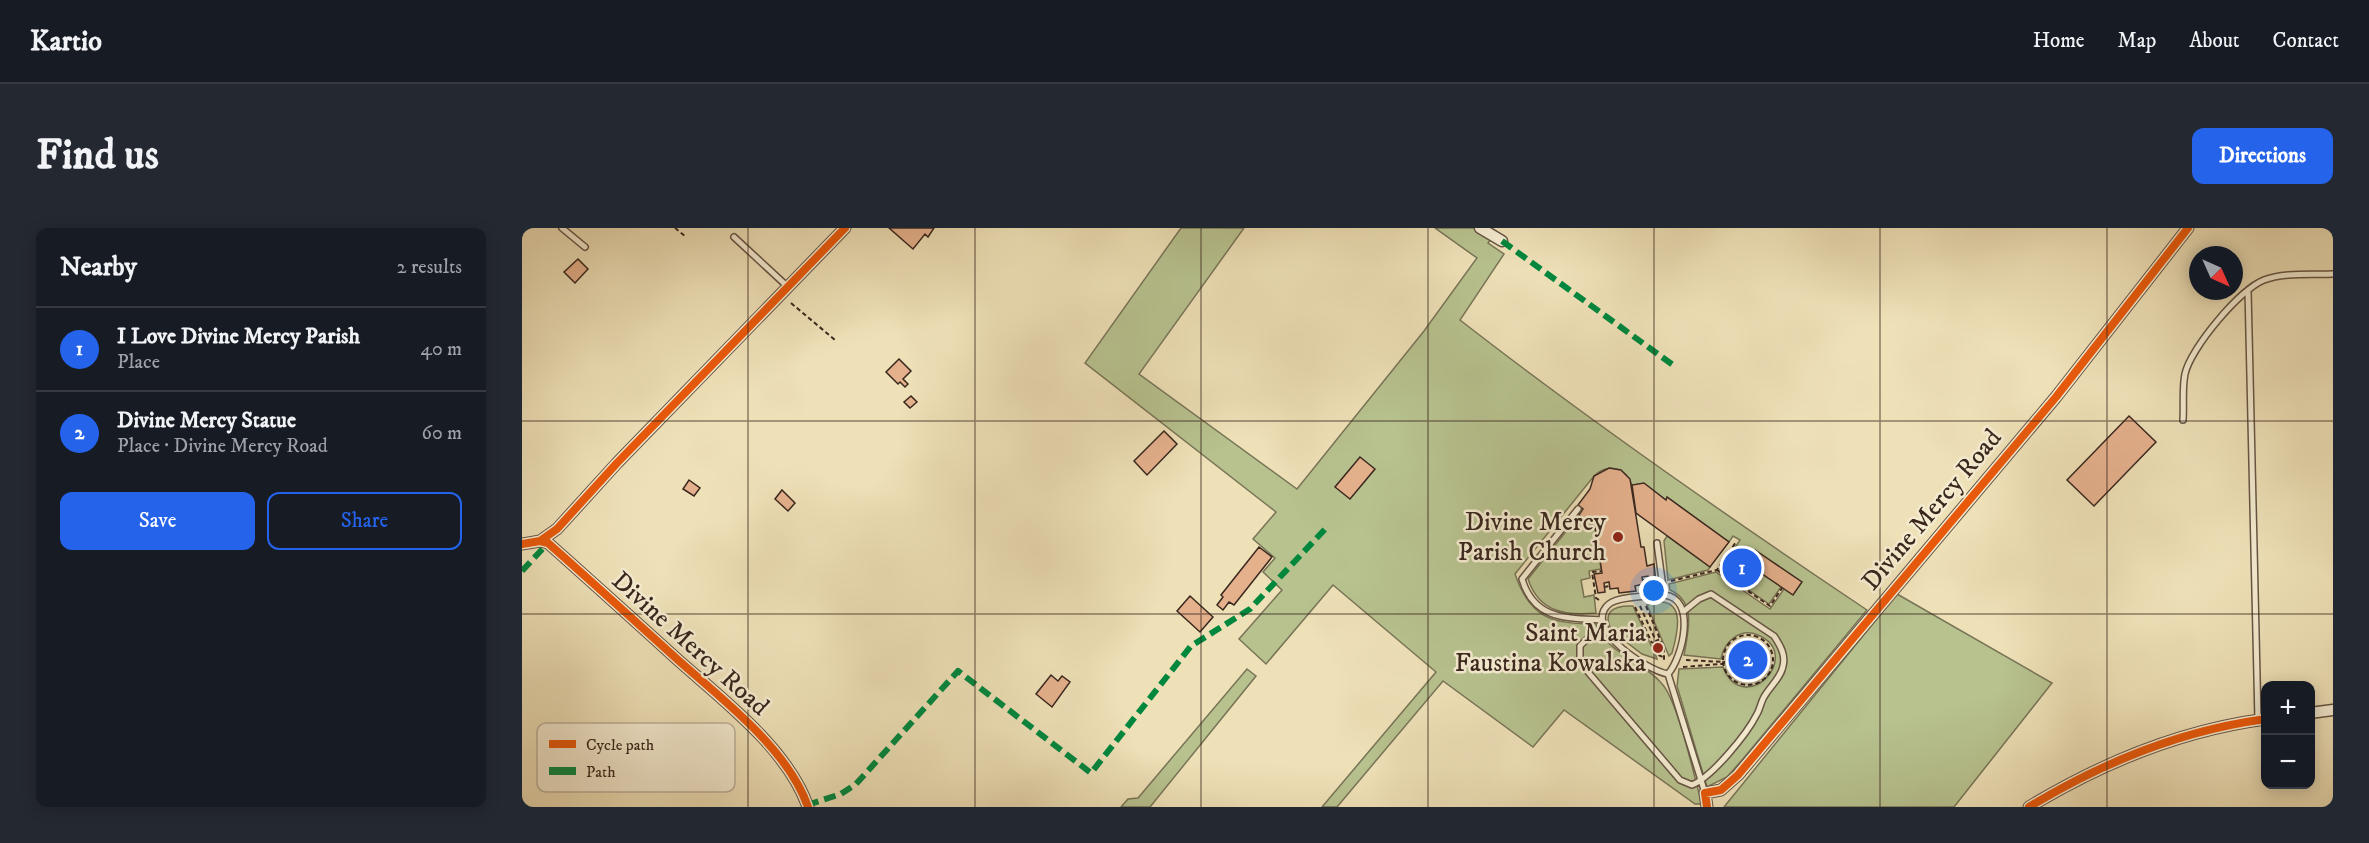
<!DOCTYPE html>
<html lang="en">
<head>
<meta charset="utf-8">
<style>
	:root { --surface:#171b24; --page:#242831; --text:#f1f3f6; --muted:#9ea1a6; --line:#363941; --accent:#2563eb }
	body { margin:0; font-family:"IM FELL DW Pica",serif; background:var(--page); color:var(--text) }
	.controls { position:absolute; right:18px; bottom:18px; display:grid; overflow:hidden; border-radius:12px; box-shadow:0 3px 15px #0003 }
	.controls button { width:54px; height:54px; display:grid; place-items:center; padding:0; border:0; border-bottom:2px solid var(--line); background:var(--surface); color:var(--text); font:30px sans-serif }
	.compass { position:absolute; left:1667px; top:18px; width:54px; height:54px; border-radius:50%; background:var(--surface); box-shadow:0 3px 15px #0003; rotate:135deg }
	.you { position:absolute; left:1132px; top:363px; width:21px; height:21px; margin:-15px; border:4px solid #fff; border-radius:50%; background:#1a73e8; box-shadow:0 0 0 9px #1a73e833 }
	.badge { display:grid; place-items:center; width:39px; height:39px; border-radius:50%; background:var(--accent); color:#fff; font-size:20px; font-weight:700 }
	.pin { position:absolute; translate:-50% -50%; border:3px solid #fff; box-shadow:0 2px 6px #0006 }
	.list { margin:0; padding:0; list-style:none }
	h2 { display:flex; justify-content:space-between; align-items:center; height:78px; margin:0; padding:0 24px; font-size:26px }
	h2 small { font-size:20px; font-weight:400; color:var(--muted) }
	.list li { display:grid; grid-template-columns:39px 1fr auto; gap:18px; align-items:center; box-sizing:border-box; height:84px; padding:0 24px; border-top:2px solid var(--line) }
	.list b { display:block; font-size:22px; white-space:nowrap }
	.list p { margin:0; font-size:20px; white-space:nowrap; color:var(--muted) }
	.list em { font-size:20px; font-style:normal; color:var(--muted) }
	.actions { display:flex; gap:12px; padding:18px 24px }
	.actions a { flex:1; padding:14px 0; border:2px solid var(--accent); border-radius:12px; text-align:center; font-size:21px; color:var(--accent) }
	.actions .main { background:var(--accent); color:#fff }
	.map { position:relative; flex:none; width:1811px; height:579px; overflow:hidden; border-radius:12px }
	header { display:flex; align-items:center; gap:36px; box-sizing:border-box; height:84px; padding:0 30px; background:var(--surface); border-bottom:2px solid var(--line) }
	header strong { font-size:28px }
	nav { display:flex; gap:33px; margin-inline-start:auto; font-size:21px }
	.intro { display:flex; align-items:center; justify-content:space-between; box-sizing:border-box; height:144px; padding:0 36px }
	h1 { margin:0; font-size:42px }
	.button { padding:15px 27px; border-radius:12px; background:var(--accent); color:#fff; font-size:21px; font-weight:700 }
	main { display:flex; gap:36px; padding:0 36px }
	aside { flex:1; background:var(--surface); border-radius:12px; box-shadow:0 3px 15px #0003 }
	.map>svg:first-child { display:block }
	.green { fill:#b7c28f; stroke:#787456; stroke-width:1.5 }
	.building { fill:#e5b18d; stroke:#39271e; stroke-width:1.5 }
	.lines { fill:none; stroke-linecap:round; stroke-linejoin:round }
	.service-casing { stroke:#654; stroke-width:8 }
	.minor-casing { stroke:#654; stroke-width:13 }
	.path { stroke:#39271e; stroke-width:2; stroke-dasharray:4.5 3; stroke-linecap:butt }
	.service { stroke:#f4ebd0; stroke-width:5 }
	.minor { stroke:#f4ebd0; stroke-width:10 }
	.quiet { stroke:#00873e; stroke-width:6; stroke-dasharray:12 6; stroke-linecap:butt }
	.cycleway-casing { stroke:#f4ebd0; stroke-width:11 }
	.cycleway { stroke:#e8590c; stroke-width:8 }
	.grid { fill:none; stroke:#39271e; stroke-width:1.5; stroke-opacity:0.55 }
	.poi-dot { fill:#8f2418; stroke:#f4ebd0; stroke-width:2 }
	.labels { text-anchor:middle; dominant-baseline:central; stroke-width:5; stroke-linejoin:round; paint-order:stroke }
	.street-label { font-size:26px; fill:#39271e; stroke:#f4ebd0 }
	.poi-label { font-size:26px; fill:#39271e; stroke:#f4ebd0; text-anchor:end }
	.key { fill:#f4ebd0; stroke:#bcb09b; stroke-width:1.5 }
	.key-label { font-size:16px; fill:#39271e }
</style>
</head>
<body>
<header>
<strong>Kartio</strong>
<nav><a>Home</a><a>Map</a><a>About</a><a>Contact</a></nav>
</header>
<div class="intro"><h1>Find us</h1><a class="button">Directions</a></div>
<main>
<aside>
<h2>Nearby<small>2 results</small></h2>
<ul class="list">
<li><span class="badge">1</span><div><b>I Love Divine Mercy Parish</b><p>Place</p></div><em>40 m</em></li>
<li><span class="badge">2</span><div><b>Divine Mercy Statue</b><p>Place · Divine Mercy Road</p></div><em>60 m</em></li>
</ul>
<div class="actions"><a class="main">Save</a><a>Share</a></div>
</aside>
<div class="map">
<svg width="1811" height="579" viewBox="0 0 1811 579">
	<rect width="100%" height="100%" fill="#eee0b7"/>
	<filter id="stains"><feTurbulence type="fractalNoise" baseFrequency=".00333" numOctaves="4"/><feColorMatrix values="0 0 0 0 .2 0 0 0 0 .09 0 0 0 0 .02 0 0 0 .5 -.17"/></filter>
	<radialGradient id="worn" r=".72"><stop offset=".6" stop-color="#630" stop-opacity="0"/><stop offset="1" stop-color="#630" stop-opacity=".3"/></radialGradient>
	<!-- green -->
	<path class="green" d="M 659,0 L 722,0 L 617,146 L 775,261 L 902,103 L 955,30 L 913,0 L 969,0 L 974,3 L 966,15 L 982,26 L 938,92 C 1069,194 1206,289 1345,382 L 1220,532 L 1205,549 L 1185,559 L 1155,458 L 1157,441 L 1201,439 C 1222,491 1283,427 1236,407 C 1218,399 1202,414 1199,431 L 1162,427 C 1166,404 1175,374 1148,362 L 1147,356 L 1194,344 L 1248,381 L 1262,361 L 1259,359 L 1247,376 L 1198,342 L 1218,312 L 1211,308 L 1207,314 L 1146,270 L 1144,272 L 1122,256 L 1110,257 C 1104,240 1086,234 1072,248 L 993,346 C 1008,390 1030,396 1074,396 C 1084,425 1123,434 1141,457 C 1157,477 1172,549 1180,576 L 1173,576 L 1042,482 L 1011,519 L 921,453 L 815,579 L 800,579 L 914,444 L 811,357 L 744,436 L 717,411 L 760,362 L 741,344 L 753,330 L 731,311 L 754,284 L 563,135 Z
		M 1057,287 L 1073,299 L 1079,341 L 1067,343 L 1068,350 L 1059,352 L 1062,369 L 1072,367 L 1074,385 C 1043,388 1017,384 1006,351 Z
		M 1145,308 L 1188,339 L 1186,342 L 1146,352 L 1142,313 Z
		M 1375,366 L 1530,455 L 1432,579 L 1202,579 Z
		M 1137,374 C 1164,373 1155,407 1150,425 L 1147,428 L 1125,377 Z
		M 1111,378 L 1134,428 L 1135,431 L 1120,426 L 1090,403 C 1079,383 1093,377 1111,378 Z
		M 725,441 L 734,448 L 628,579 L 599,579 L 606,571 L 616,570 Z"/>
	<!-- building -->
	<path class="building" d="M 367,0 L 412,0 L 406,9 L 403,6 L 391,21 Z
		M 56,31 L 66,41 L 53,55 L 42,44 Z
		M 377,131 L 389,143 L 381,151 L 386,156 L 383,159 L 378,154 L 376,156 L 364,144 Z
		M 389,168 L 395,174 L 388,180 L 382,174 Z
		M 1607,188 L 1634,214 L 1572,278 L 1545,252 Z
		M 642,203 L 655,216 L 625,247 L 612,233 Z
		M 838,229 L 853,241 L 828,271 L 813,259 Z
		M 1087,240 L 1099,242 L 1108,251 L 1119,319 L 1122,319 L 1125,338 L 1132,336 L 1134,356 L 1127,357 L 1126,348 L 1120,349 L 1121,356 L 1113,358 L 1114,363 L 1097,365 L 1096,360 L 1088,361 L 1087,354 L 1082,355 L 1083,364 L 1076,365 L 1072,346 L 1080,345 L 1073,299 L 1057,287 L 1061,281 L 1056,277 L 1068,261 L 1072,248 Z
		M 167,252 L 178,260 L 172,268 L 161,261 Z
		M 1122,255 L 1144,272 L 1145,269 L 1207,314 L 1188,339 L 1114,285 L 1110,257 Z
		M 260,262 L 273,275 L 266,283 L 253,271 Z
		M 737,319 L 750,329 L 712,377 L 707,374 L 701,382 L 695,377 L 701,369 L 699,367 Z
		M 1233,322 L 1280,354 L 1271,367 L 1224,335 Z
		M 668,368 L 691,389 L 678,404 L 655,383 Z
		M1208 432a18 18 0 1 1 36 0a18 18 0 1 1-36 0Z
		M 529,447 L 536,453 L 540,448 L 548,454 L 530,479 L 514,466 Z"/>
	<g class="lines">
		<defs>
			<path id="service" d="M 40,0 L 63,19
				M 212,9 L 266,59
				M 1726,62 L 1736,492
				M 1661,192 C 1662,177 1660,160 1663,146 C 1668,121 1718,61 1742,52 C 1762,44 1790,47 1811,46
				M 1056,281 L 1000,351 C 1012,392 1045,390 1080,392
				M 1135,315 L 1142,367
				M 1142,367 C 1175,370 1161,429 1146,446 C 1126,443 1059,400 1087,376 C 1097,368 1129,368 1142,367 Z
				M 1082,401 L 1066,410 L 1058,418 L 1058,431 L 1066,444 L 1158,552 L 1170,557 C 1190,549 1225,506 1235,486 C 1238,481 1239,474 1242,469 C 1248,458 1259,450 1261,438 C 1264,427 1258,417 1252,408 L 1189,366 L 1177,371 L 1161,384
				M 1146,446 L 1183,565"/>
			<path id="minor" d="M 958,0 L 980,13
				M 18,313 L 35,301 L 95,235 L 323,0
				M 0,316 L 18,313 L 26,315 C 70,354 113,393 156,432 C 201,472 266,521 286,579
				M 1788,485 L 1811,482
				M 1185,579 L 1183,565 L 1199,562 L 1216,547 L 1534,169 L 1666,0
				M 1507,579 C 1578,536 1660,502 1744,491"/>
		</defs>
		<!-- service casing -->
		<use href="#service" class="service-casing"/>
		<!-- minor casing -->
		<use href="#minor" class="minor-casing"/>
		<!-- path -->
		<path class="path" d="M 153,0 L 164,9
			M 269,75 L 313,112
			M 1195,342 L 1248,378 L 1260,360
			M 1121,352 L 1126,352
			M 1149,353 L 1195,342 L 1214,314
			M 1082,359 L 1088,358
			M 1077,372 L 1074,370 L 1070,344 L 1079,343
			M 1118,378 L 1134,413 L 1138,411 L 1142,422 L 1142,433
			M 1124,378 L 1138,411
			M 1113,379 L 1130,415
			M1201 432a25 25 0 1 1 50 0a25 25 0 1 1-50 0Z
			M 1131,414 L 1134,426 L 1141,429
			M 1164,432 L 1203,434
			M 1161,439 L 1209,435"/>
		<!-- service -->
		<use href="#service" class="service"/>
		<!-- minor -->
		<use href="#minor" class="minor"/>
		<!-- quiet -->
		<path class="quiet" d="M 980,13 L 1151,137
			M 0,343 L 26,315
			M 285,577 L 319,566 L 334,556 L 436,443 L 569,545 L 669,418 L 728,381 L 805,299"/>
		<defs>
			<path id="cycleway" d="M 18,313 L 35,301 L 95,235 L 323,0
				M 0,316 L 18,313 L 26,315 C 70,354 113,393 156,432 C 201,472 266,521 286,579
				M 1185,579 L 1183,565 L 1199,562 L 1216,547 L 1534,169 L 1666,0
				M 1507,579 C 1578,536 1660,502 1744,491"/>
		</defs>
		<!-- cycleway casing -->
		<use href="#cycleway" class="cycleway-casing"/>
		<!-- cycleway -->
		<use href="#cycleway" class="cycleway"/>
	</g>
	<!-- grid -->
	<path class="grid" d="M 226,0 L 226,579M 453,0 L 453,579M 679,0 L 679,579M 906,0 L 906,579M 1132,0 L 1132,579M 1358,0 L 1358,579M 1585,0 L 1585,579M 0,193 L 1811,193M 0,386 L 1811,386"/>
	<!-- markers -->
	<g class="poi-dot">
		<circle cx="1096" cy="309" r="6"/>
		<circle cx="1136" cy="420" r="6"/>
	</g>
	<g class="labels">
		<!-- street labels -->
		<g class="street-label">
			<text transform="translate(1410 282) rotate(-50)">Divine Mercy Road</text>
			<text transform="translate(168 416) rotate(42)">Divine Mercy Road</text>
		</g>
		<!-- poi labels -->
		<g class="poi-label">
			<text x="1084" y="294">Divine Mercy<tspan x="1084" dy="30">Parish Church</tspan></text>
			<text x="1124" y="405">Saint Maria<tspan x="1124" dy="30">Faustina Kowalska</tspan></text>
		</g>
	</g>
	<!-- legend -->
	<rect x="15" y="495" width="198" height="69" rx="9" class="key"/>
	<rect x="27" y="512" width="27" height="8" fill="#e8590c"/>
	<rect x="27" y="539" width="27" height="8" fill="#00873e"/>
	<g class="key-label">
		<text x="64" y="522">Cycle path</text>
		<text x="64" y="549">Path</text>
	</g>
	<rect width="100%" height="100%" filter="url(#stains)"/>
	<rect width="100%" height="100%" fill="url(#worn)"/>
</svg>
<div class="controls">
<button>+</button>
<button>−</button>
</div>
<svg class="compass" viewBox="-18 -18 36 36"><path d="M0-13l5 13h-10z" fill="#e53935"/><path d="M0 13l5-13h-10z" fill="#9ea1a6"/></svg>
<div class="you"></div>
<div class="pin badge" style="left:1220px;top:340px">1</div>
<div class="pin badge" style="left:1226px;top:432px">2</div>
</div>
</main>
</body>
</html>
